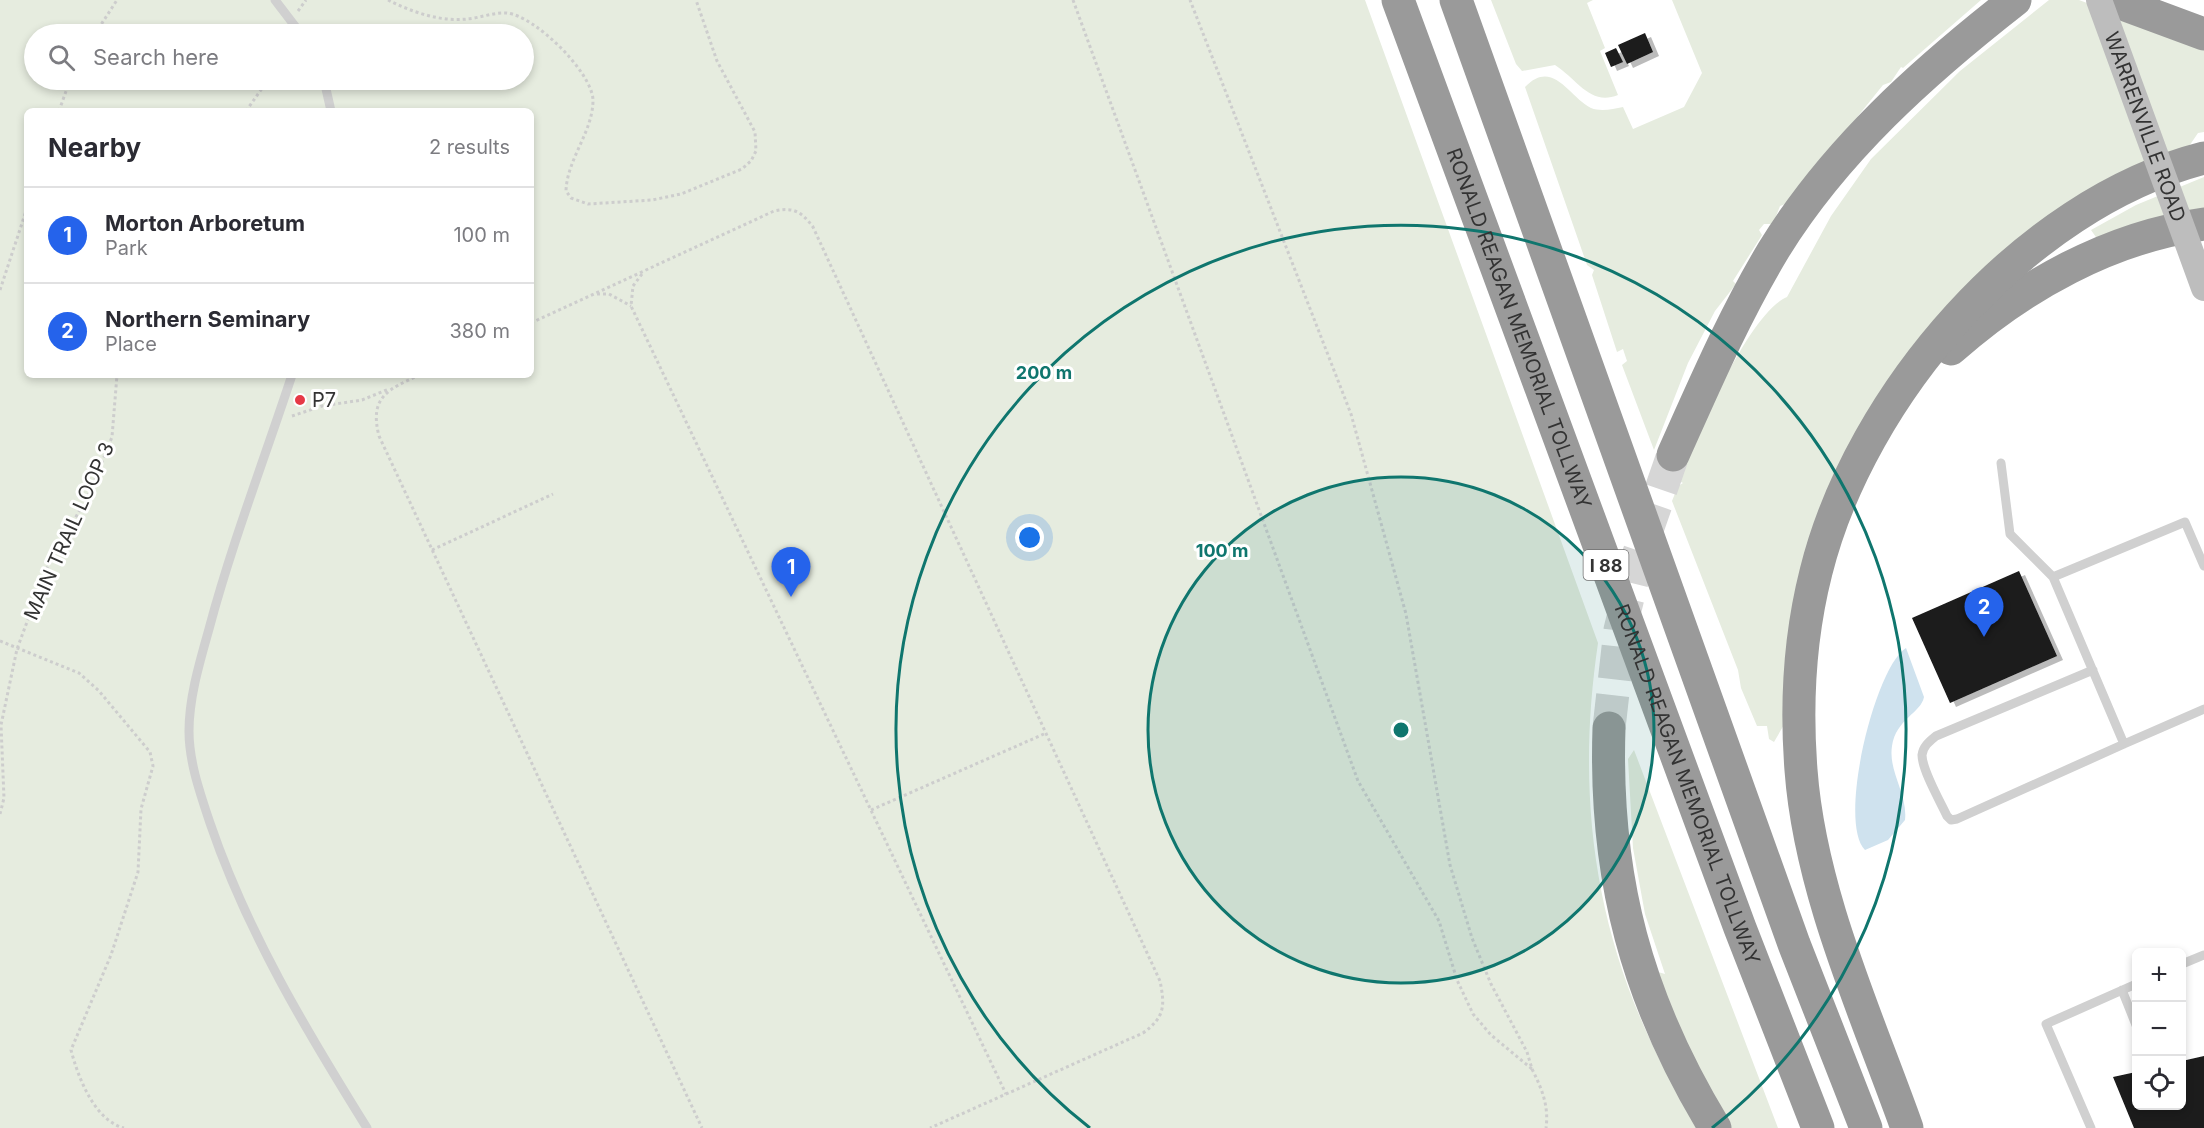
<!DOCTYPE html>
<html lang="en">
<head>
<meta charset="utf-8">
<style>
	:root { --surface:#fff; --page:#f7f7f7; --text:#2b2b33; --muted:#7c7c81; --line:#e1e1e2; --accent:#2563eb }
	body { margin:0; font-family:Inter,sans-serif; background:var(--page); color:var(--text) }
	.controls { position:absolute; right:18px; bottom:18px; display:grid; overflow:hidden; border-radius:9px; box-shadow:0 3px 9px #0003 }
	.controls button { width:54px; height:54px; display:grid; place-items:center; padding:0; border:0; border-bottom:2px solid var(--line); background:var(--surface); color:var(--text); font:30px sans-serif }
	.you { position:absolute; left:1030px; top:538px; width:21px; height:21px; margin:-15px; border:4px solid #fff; border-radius:50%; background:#1a73e8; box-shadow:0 0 0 9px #1a73e833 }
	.badge { display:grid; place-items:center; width:39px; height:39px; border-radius:50%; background:var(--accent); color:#fff; font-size:20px; font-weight:700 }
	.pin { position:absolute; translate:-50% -50px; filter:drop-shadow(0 2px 3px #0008) }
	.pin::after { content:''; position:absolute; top:32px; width:21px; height:18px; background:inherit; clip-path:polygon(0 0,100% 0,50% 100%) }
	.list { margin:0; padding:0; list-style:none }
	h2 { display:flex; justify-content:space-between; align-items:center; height:78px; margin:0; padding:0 24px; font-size:26px }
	h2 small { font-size:20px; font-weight:400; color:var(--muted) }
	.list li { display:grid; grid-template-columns:39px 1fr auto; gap:18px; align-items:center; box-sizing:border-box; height:96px; padding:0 24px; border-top:2px solid var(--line) }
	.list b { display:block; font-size:22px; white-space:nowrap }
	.list p { margin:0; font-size:20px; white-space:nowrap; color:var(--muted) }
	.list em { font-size:20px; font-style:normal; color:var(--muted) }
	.icon { flex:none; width:33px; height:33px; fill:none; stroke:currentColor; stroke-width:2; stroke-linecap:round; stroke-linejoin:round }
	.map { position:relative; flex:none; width:2204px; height:1128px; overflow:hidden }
	.search { position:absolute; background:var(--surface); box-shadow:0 3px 9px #0003; left:24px; top:24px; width:510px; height:66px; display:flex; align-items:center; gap:15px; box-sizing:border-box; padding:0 21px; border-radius:33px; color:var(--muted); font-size:22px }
	.panel { position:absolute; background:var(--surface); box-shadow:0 3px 9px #0003; left:24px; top:108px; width:510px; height:270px; border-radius:9px }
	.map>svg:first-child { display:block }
	.green { fill:#e6ecdf; fill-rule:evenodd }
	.water { fill:#cfe2ee }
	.building { fill:#1a1a1a; filter:url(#shadow) }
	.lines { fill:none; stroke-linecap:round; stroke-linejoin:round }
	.motorway-tunnel { stroke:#d6d6d6; stroke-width:33; stroke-dasharray:33 16; stroke-linecap:butt }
	.path { stroke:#cdcdcd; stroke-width:3; stroke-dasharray:3 3; stroke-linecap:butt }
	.service { stroke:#d0d0d0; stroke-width:9 }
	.motorway { stroke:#9a9a9a; stroke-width:33 }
	.secondary-bridge { stroke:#bdbdbd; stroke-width:26 }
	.ring { fill:none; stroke:#0f766e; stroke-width:3 }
	.poi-dot { fill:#e63946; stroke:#fff; stroke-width:2 }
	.labels { text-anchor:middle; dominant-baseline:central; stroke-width:6; stroke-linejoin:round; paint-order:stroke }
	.shield { fill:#fff; stroke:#707070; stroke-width:1.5 }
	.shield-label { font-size:18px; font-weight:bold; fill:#333 }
	.street-label { font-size:20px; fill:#333; stroke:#fff }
	.poi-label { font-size:20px; fill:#333; stroke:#fff; text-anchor:start }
	.centre { fill:#0f766e; stroke:#fff; stroke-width:3 }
	.ring-label { font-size:18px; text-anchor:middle; font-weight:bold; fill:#0f766e; stroke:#fff; stroke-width:6; stroke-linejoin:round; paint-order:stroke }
</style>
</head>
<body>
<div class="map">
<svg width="2204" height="1128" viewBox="0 0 2204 1128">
	<defs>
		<filter id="shadow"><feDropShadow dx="6" dy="4" stdDeviation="0" flood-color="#0004"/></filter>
	</defs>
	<rect width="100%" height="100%" fill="#fff"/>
	<!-- green -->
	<path class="green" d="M 0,0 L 1365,0 L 1598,643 C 1576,792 1593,931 1663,1066 C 1674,1087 1689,1108 1701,1128 L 0,1128 ZM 34,34 L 524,34 L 524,80 L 34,80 ZM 27,111 L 531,111 L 531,375 L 27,375 Z
		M 1491,0 L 1593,0 L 1587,3 L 1605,48 L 1600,51 L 1618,95 C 1590,106 1578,80 1555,65 L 1522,71 L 1516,64 Z
		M 1672,0 L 1981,0 L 1903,68 L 1901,67 L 1891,82 L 1883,85 L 1788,203 L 1780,206 L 1773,224 L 1764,224 L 1759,230 L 1762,235 L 1733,281 L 1736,284 L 1715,311 L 1688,363 L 1654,450 L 1622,365 L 1627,361 L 1623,349 L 1617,352 L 1592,275 L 1594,270 L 1587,265 L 1525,87 C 1553,58 1569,97 1591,108 C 1601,112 1613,109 1623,107 L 1633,129 L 1684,107 L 1702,73 Z
		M 2049,0 L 2079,0 L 2204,47 L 2204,132 L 2198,133 L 2181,158 L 2119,176 L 1873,419 L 1785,723 L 1774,742 L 1769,739 L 1767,726 L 1757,726 L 1741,688 L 1738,670 L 1672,501 L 1678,486 L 1683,483 L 1679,481 C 1695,439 1748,314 1787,297 L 1831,216 L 1871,159 L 1960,71 Z
		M 2204,177 L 2204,210 L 2098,240 L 2091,230 L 2136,205 Z
		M 1634,750 L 1778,1128 L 1731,1128 L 1683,1054 L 1658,972 L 1665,974 L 1645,914 L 1633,848 L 1628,759 Z"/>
	<!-- water -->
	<path class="water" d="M 1906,648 L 1924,697 C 1921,713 1896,719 1892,746 C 1888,772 1908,794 1905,820 L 1888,840 L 1865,850 C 1837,822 1875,667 1906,648 Z"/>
	<!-- building -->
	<path class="building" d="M 1645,33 L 1653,52 L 1627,64 L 1618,45 Z
		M 1616,48 L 1623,62 L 1611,67 L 1605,53 Z
		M 2019,571 L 2057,656 L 1950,703 L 1912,618 Z
		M 2204,1056 L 2204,1128 L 2134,1128 L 2113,1077 L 2136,1072 L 2136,1106 L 2182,1106 L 2182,1061 Z"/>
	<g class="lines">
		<!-- motorway-tunnel -->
		<path class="motorway-tunnel" d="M 1609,728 L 1620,630 L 1639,553 L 1673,455"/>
		<!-- path -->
		<path class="path" d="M 388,0 C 412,12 440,22 467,19 C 480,18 494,12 507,13 C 535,16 592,72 593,100 C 593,132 567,159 566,191 L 571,198 L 588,204 L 652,200 L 681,194 L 742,169 L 751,161 L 756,151 L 755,132 L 717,61 L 696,0
			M 1073,0 L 1358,781 L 1439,921 L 1457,980 L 1473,1014 L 1491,1035 L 1532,1069 L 1527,1052 L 1491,984 L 1472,938 L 1450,865 L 1406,614 L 1351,414 L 1190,0
			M 298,11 L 306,0
			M 95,34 L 117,0
			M 59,111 L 70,80
			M 246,111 L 268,80
			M 642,274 L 633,286 L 631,306 L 1006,1094
			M 0,290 L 27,208
			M 597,294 L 609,294 L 631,306
			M 531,323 L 774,211 C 793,207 801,211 813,227 L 1160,981 C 1165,1006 1165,1017 1143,1033 L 930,1128
			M 420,375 C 388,389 369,397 379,436 L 702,1128
			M 292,416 L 322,406 L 362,400 L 389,389
			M 432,550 L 553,494
			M 0,641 L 79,673 L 99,691 L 150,752 L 153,766 L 141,809 L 138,872 L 111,955 L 71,1050 C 78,1077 94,1120 124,1128
			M 871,810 L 1044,734
			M 0,814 L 4,798 L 1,725 L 17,649 L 47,568 L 90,492 L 112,437 L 117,375
			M 1532,1069 C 1542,1089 1549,1106 1546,1128"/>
		<!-- service -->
		<path class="service" d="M 275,0 L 301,34
			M 324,80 L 331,111
			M 292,375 C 264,460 232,543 209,629 C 200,661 189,697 189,731 C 189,762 200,793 210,823 C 247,932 306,1030 367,1128
			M 2001,463 L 2010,534 L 2053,577 L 2124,744 L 2204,709
			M 2053,577 L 2185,522 L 2204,566
			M 2093,670 L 1936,736 C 1930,741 1923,746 1922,755 C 1922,770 1940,801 1947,816 L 1951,820 L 1957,819 L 2124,744
			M 2182,964 L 2204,955
			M 2122,990 L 2136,1025
			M 2091,1128 L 2046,1024 L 2136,984"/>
		<!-- motorway -->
		<g class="motorway">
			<path id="s1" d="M 1398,0 L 1740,928 L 1818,1128"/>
			<path d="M 1456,0 L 1794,944 L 1866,1128"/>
			<path d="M 2112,0 L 2204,34"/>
			<path d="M 1951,349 C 2022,286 2110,237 2204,224"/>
			<path d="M 1673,455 C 1704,386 1734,316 1773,251 C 1834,151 1924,71 2015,0"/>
			<path d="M 1609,728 C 1604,878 1637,1000 1715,1128"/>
			<path d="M 1907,1128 C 1866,1013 1810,892 1801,770 C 1796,705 1800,635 1816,572 C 1860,395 2024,204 2204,158"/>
		</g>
		<!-- secondary-bridge -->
		<path class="secondary-bridge" id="s2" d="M 2099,0 L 2204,288"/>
	</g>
	<!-- distance rings -->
	<circle cx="1401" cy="730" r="253" fill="#0f766e" fill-opacity=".12"/>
	<g class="ring">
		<circle cx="1401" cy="730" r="253"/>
		<path d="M1090 1128A505 505 0 1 1 1712 1128"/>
	</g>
	<!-- markers -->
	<circle class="poi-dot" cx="300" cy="400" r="6"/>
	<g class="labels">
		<!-- shield labels -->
		<rect class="shield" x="1583.5" y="550" width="45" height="30" rx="4.5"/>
		<g class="shield-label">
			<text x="1606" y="565">I 88</text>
		</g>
		<!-- street labels -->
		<g class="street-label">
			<text stroke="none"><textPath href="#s2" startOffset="135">WARRENVILLE ROAD</textPath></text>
			<text stroke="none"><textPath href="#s1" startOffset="350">RONALD REAGAN MEMORIAL TOLLWAY</textPath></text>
			<text transform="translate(69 531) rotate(-66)">MAIN TRAIL LOOP 3</text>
			<text stroke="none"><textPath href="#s1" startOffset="836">RONALD REAGAN MEMORIAL TOLLWAY</textPath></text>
		</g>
		<!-- poi labels -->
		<g class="poi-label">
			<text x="312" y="400">P7</text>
		</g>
	</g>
	<circle cx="1401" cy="730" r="9" class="centre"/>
	<g class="ring-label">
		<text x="1044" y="379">200 m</text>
		<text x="1222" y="557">100 m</text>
	</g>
</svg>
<div class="controls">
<button>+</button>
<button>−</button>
<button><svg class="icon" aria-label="locate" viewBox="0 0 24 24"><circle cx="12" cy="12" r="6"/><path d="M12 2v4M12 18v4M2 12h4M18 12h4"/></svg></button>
</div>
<div class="you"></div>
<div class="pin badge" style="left:791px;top:597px">1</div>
<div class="pin badge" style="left:1984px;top:637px">2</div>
<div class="search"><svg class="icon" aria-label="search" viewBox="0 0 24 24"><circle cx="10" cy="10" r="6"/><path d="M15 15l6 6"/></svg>Search here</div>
<section class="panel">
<h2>Nearby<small>2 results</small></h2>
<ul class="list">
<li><span class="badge">1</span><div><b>Morton Arboretum</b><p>Park</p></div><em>100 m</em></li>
<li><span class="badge">2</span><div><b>Northern Seminary</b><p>Place</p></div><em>380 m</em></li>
</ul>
</section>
</div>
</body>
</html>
